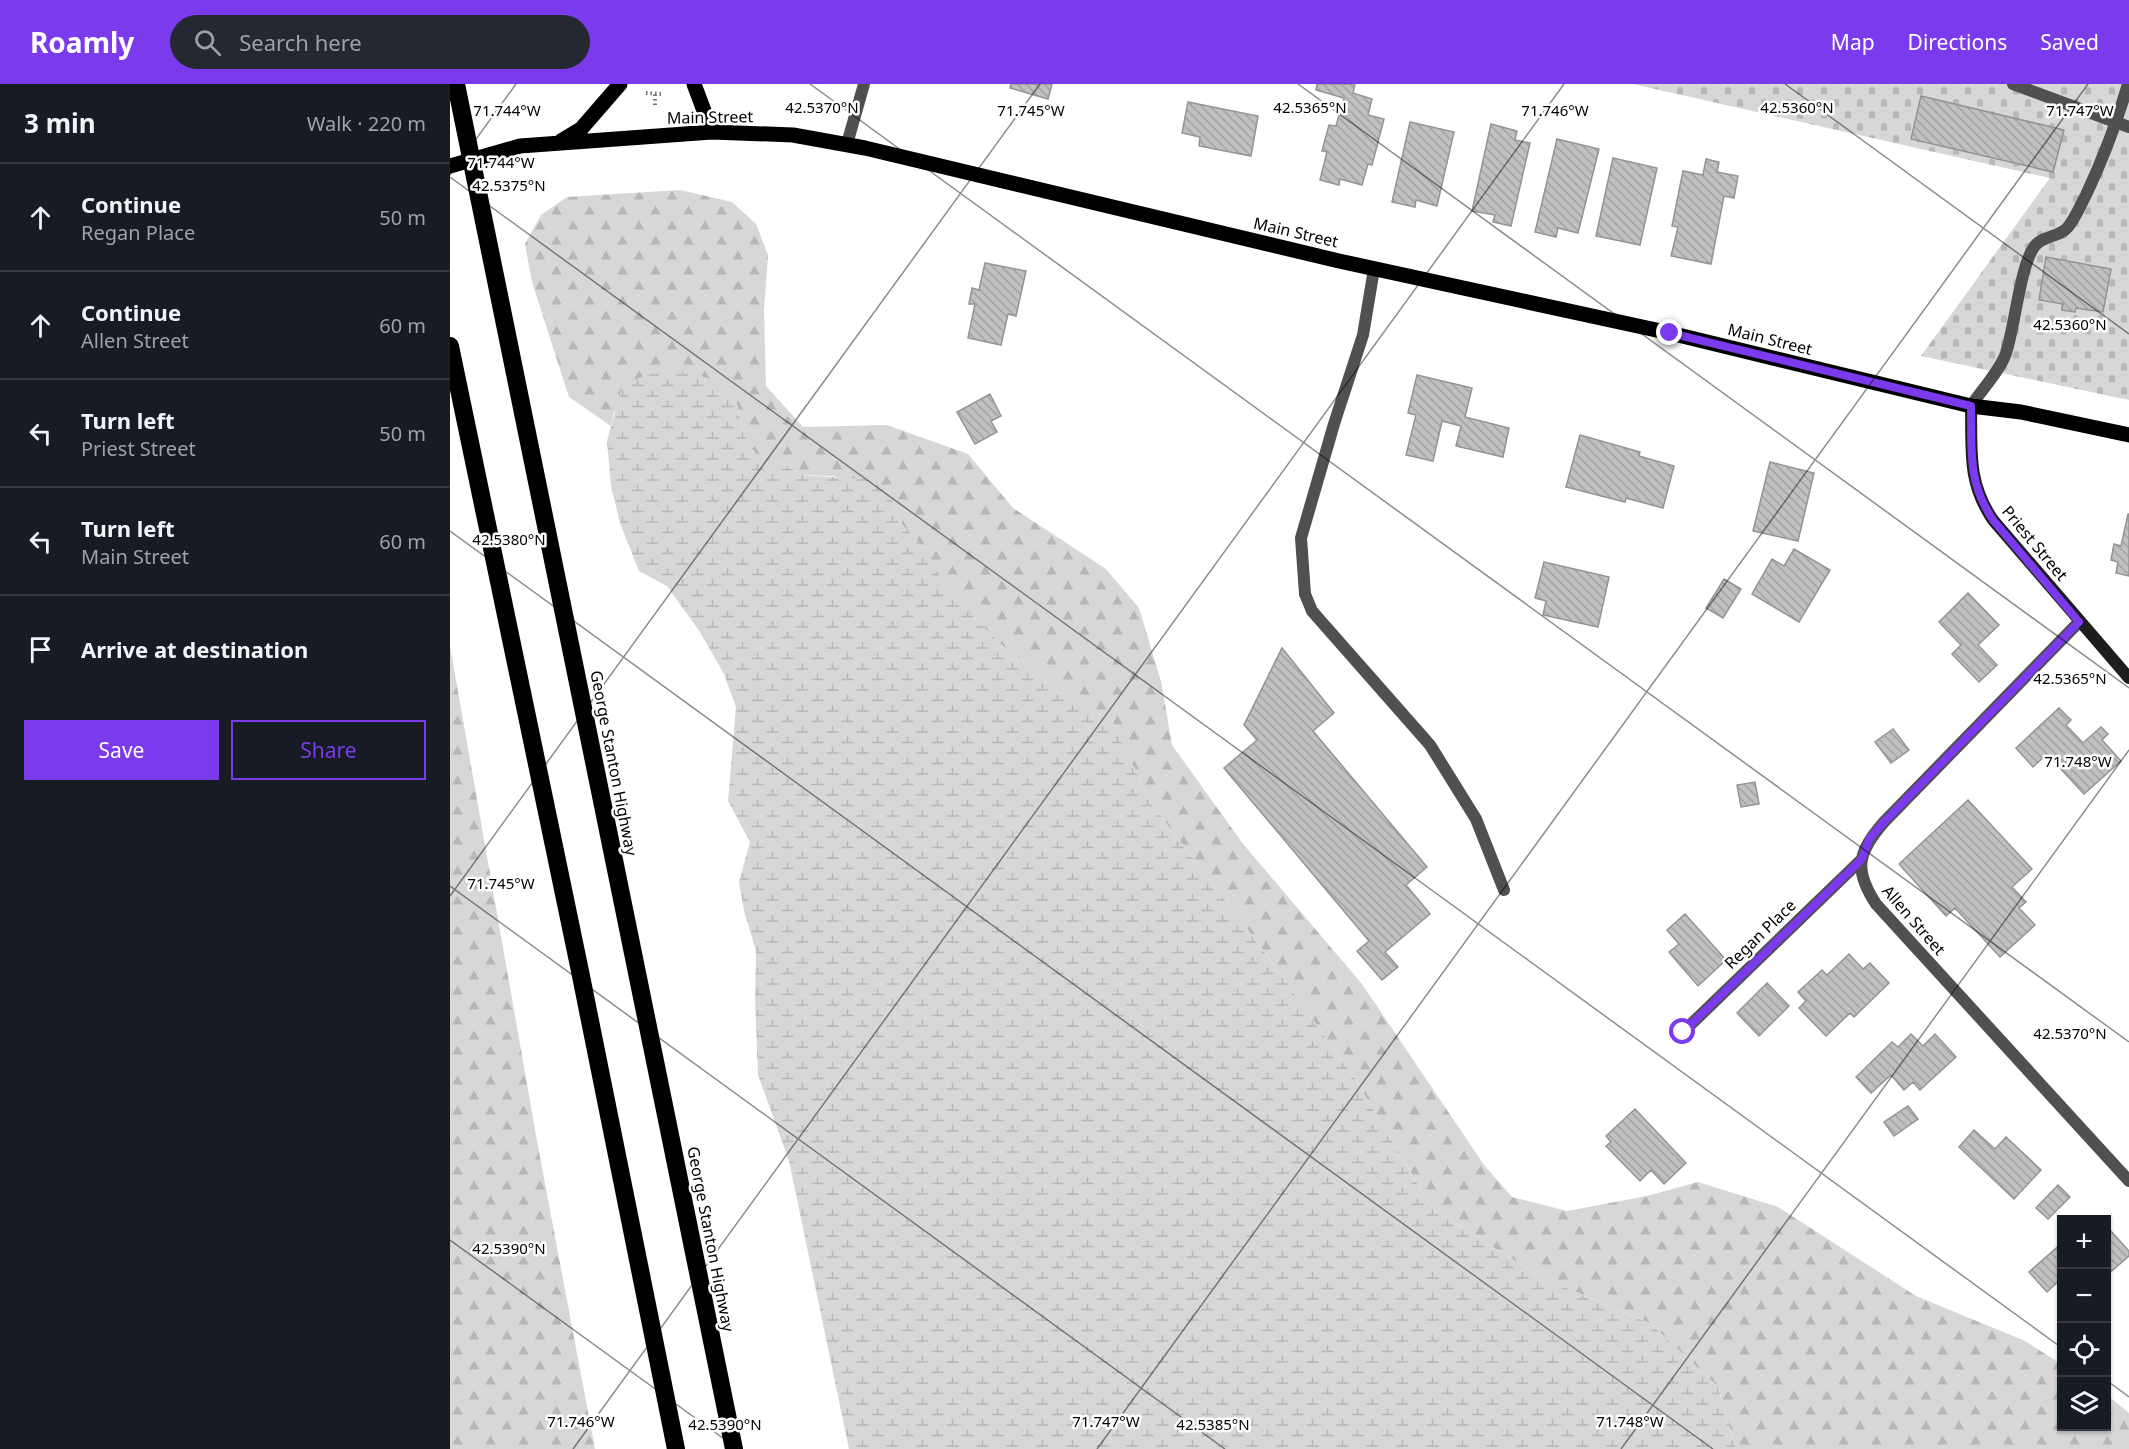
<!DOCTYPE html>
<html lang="en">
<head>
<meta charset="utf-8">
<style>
	:root { --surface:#171b24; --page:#242831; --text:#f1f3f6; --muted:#9ea1a6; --line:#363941; --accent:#7c3aed }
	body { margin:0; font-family:"Noto Sans",sans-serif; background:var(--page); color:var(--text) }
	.controls { position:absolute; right:18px; bottom:18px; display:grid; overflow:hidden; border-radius:0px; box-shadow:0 2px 4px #0004 }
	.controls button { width:54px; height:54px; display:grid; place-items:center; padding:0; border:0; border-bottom:2px solid var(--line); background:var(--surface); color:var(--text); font:30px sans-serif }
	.stop { position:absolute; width:18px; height:18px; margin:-14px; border:4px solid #7c3aed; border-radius:50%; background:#fff }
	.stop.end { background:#7c3aed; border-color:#fff; box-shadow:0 2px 6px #0008 }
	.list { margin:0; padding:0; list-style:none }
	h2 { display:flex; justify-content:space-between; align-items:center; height:78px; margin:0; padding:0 24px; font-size:26px }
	h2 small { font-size:20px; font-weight:400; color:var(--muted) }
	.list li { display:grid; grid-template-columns:39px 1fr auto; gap:18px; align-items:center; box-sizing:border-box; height:108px; padding:0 24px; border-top:2px solid var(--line) }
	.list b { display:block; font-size:22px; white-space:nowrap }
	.list p { margin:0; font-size:20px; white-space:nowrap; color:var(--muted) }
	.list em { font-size:20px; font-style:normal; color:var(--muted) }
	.actions { display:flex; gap:12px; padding:18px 24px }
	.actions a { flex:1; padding:14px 0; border:2px solid var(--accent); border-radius:0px; text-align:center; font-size:21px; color:var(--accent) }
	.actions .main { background:var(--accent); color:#fff }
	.icon { flex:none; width:33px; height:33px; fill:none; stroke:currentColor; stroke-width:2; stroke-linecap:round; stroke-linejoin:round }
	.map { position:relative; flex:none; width:1679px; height:1365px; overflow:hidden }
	header { display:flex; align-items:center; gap:36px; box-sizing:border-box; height:84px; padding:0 30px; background:var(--accent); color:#fff }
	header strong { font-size:28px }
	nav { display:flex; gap:33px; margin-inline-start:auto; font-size:21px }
	.search { width:420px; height:54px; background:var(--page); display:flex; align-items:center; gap:15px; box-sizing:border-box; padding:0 21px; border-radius:33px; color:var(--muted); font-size:22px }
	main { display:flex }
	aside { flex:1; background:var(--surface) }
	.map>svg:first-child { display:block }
	.forest { fill:url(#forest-firs) }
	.wetland { fill:url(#wetland-marsh) }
	.cemetery { fill:url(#cemetery-stones) }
	.building { fill:url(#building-back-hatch); stroke:#949494; stroke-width:1.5 }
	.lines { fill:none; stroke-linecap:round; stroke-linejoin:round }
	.path { stroke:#727272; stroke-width:4; stroke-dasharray:1.5 3; stroke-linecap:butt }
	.lane { stroke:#505050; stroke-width:12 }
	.street { stroke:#505050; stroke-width:12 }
	.secondary { stroke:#1d1d1d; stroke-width:12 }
	.primary { stroke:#000; stroke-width:15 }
	.highway { stroke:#000; stroke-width:18 }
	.route { stroke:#7c3aed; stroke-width:8 }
	.ticks { fill:none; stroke:#000; stroke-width:1.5; stroke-opacity:0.45 }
	.labels { text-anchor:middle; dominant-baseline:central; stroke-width:5; stroke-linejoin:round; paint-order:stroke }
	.street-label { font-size:16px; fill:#000; stroke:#fff }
	.ticks-label { font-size:15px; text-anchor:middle; fill:#000; stroke:#fff; stroke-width:5; stroke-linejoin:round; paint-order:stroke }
</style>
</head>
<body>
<header>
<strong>Roamly</strong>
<div class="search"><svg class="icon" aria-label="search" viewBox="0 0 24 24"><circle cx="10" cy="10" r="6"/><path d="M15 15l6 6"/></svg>Search here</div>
<nav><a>Map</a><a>Directions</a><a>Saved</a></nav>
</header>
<main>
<aside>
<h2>3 min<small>Walk · 220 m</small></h2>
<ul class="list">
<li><svg class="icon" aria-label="ahead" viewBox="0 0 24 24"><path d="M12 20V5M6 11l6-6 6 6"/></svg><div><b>Continue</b><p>Regan Place</p></div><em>50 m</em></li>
<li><svg class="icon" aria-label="ahead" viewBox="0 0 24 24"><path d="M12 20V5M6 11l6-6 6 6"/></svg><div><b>Continue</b><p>Allen Street</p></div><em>60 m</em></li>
<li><svg class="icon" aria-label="left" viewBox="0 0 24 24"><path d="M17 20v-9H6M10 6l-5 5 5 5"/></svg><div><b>Turn left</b><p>Priest Street</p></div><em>50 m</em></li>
<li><svg class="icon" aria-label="left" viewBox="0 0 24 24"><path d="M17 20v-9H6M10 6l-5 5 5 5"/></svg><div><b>Turn left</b><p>Main Street</p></div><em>60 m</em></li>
<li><svg class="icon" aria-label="arrive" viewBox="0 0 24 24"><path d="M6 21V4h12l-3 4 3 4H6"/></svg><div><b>Arrive at destination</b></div></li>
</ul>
<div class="actions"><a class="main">Save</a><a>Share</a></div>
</aside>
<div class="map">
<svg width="1679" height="1365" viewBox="0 0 1679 1365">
	<defs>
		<pattern id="forest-firs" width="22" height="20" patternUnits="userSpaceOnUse" patternTransform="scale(1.5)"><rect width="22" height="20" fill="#d7d7d7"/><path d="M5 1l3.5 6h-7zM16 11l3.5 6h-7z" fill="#b7b7b7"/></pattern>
		<pattern id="wetland-marsh" width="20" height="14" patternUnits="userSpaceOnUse" patternTransform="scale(1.5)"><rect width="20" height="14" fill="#d7d7d7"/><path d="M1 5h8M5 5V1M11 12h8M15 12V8" fill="none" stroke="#b7b7b7"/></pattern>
		<pattern id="cemetery-stones" width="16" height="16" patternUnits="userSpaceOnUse" patternTransform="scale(1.5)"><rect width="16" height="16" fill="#d7d7d7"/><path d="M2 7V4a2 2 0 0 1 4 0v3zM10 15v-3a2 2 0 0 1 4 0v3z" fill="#b7b7b7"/></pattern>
		<pattern id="building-back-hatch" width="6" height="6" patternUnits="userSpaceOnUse" patternTransform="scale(1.5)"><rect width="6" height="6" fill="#c0c0c0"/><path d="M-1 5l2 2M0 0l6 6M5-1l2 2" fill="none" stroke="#a3a3a3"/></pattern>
	</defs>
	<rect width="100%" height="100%" fill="#fff"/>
	<!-- forest -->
	<path class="forest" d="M 230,106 L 282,118 L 306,140 L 318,171 L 314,227 L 316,302 L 353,343 L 437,341 L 518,370 L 563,424 L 656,485 L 689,524 L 711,597 L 722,661 L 793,760 L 912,900 L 1034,1081 L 1062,1113 L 1117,1127 L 1197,1112 L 1248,1098 L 1328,1123 L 1466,1212 L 1575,1257 L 1611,1280 L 1612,1342 L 1656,1342 L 1657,1311 L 1679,1329 L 1679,1365 L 1286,1365 L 1268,1303 L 1201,1240 L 1087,1191 L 982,1124 L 904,993 L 813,866 L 701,719 L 663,639 L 555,564 L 496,506 L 478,469 L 450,438 L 439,406 L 383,392 L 351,391 L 336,381 L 306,370 L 293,348 L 287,320 L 214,286 L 201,292 L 164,328 L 161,342 L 119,313 L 82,198 L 75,160 L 91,131 L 117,113 Z
		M 0,562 L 87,1057 L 145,1365 L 0,1365 Z"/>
	<!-- wetland -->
	<path class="wetland" d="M 214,286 L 241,288 L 268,298 L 287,321 L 293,348 L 306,370 L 336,381 L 351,391 L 414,395 L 439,406 L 450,438 L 479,469 L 496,506 L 555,564 L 663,639 L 701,719 L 813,866 L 904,993 L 982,1124 L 1087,1191 L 1201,1240 L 1268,1303 L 1286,1365 L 399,1365 L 339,1077 L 308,991 L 305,915 L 306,867 L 294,827 L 289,798 L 300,758 L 278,717 L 286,623 L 274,590 L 250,548 L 217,502 L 189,487 L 170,439 L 161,402 L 157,357 L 173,299 Z"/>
	<!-- cemetery -->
	<path class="cemetery" d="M 1183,0 L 1679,0 L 1679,316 L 1471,272 L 1600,94 Z"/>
	<!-- building -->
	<path class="building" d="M 561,0 L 602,0 L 598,15 L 560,4 Z
		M 867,0 L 905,0 L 903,9 L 922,15 L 918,31 L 934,35 L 922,81 L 918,80 L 912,101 L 890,95 L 889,101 L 870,96 L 877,68 L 872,67 L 879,41 L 886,42 L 894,14 L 866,6 Z
		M 1471,12 L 1614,46 L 1603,88 L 1461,55 Z
		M 738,18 L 808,32 L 801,72 L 749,62 L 750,53 L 732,49 Z
		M 960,38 L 1004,48 L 987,122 L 966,116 L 965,123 L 942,118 Z
		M 1041,40 L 1067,47 L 1065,56 L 1080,59 L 1061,142 L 1043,138 L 1045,131 L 1022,127 Z
		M 1107,55 L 1149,65 L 1128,149 L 1108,144 L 1106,153 L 1085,148 Z
		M 1163,74 L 1207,84 L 1190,161 L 1146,152 Z
		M 1256,75 L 1269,78 L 1267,88 L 1288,92 L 1284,114 L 1274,112 L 1261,180 L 1221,172 L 1228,143 L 1222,142 L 1233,87 L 1253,91 Z
		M 1596,173 L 1661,185 L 1653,228 L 1626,224 L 1625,228 L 1612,226 L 1613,220 L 1589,216 Z
		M 535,179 L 576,187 L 566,232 L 558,230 L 551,261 L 518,254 L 525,220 L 519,220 L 522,204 L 529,206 Z
		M 967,291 L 1022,304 L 1015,333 L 1059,344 L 1053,373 L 1006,362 L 1011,342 L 992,337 L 983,377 L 956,371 L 966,331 L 958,329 Z
		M 540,310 L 551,332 L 541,337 L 547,348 L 525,360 L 507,328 Z
		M 1130,351 L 1190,368 L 1189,372 L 1224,382 L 1213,424 L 1176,414 L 1175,418 L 1116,403 Z
		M 1320,378 L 1364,389 L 1348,457 L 1303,447 Z
		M 1678,430 L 1679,430 L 1679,492 L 1666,489 L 1668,478 L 1661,476 L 1664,460 L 1671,462 Z
		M 1344,465 L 1380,486 L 1349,538 L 1302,510 L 1322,475 L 1334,482 Z
		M 1094,478 L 1159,493 L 1148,543 L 1093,531 L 1096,517 L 1085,514 Z
		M 1274,495 L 1291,505 L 1273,534 L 1256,524 Z
		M 1518,509 L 1549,541 L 1528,561 L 1547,581 L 1529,598 L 1502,570 L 1511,561 L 1489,538 Z
		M 832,564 L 884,629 L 863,647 L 977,783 L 956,801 L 980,830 L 935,868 L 948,883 L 932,896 L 907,867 L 919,857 L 774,684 L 807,656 L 794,641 Z
		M 1609,624 L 1621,636 L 1616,641 L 1633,659 L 1651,643 L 1658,650 L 1652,656 L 1671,677 L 1634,710 L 1597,670 L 1583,683 L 1566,664 Z
		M 1443,645 L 1459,666 L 1441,679 L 1425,658 Z
		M 1305,698 L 1309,720 L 1291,723 L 1287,701 Z
		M 1518,716 L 1582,785 L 1562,803 L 1576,818 L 1569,824 L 1585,841 L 1550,873 L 1505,824 L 1496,832 L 1449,780 Z
		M 1235,830 L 1276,876 L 1248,902 L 1219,868 L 1229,860 L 1217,846 Z
		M 1399,870 L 1413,885 L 1420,879 L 1439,899 L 1404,933 L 1400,929 L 1376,952 L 1349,924 L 1356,917 L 1348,908 L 1372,886 L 1377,891 Z
		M 1317,899 L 1339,922 L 1309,952 L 1287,929 Z
		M 1461,950 L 1473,962 L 1485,950 L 1506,973 L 1470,1006 L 1463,998 L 1454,1006 L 1441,991 L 1421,1009 L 1406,993 L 1442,958 L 1448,963 Z
		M 1458,1022 L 1468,1035 L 1444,1052 L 1434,1038 Z
		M 1185,1025 L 1236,1079 L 1214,1100 L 1201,1086 L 1190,1097 L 1156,1062 L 1161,1058 L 1156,1052 Z
		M 1524,1046 L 1545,1065 L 1556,1053 L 1591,1086 L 1564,1115 L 1509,1063 Z
		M 1608,1101 L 1620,1113 L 1598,1135 L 1586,1124 Z
		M 1660,1146 L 1679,1167 L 1679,1172 L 1656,1192 L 1656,1149 Z
		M 1612,1159 L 1612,1194 L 1597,1208 L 1579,1188 Z"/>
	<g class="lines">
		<!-- path -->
		<path class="path" d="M 196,9 L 213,10
			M 205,21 L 205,9"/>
		<!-- lane -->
		<path class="lane" d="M 1563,0 L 1679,43
			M 924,185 L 913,251 L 884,340 L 851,454 L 855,510 L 862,527 L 980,661 L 1026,735 L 1054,806
			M 1521,322 C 1531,307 1551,285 1556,269 C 1565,242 1570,183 1584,163 C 1592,151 1609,154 1618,143 C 1626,133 1630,122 1636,111 C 1653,75 1667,38 1678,0"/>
		<!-- street -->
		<path class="street" d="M 397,60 L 414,0
			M 1629,538 L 1434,738 C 1408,768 1403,785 1426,820 L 1679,1097
			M 1233,948 L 1411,776"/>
		<!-- secondary -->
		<path class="secondary" d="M 1521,322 C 1522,366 1517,398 1543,436 L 1679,594"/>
		<!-- primary -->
		<path class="primary" d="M 244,0 L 262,48
			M 111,57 L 131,45 L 170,0
			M 0,82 L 70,62 L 262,48 L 343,51 L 415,64 L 889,177 L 1220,249 L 1521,322 L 1571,328 L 1679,351"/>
		<!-- highway -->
		<path class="highway" d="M 6,0 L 284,1365
			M 0,262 L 130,887 L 226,1365"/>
	</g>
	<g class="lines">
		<!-- route -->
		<path class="route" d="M 1220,249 L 1521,322 C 1522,367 1517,397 1543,436 L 1629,538 L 1434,738 L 1420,754 L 1411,776 L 1233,948"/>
	</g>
	<!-- ticks -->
	<path class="ticks" d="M 360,0 L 1679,958M 848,0 L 1679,604M 1335,0 L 1679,250M 0,91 L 66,0M 0,93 L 1612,1264M 0,447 L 1263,1365M 0,802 L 775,1365M 0,812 L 590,0M 0,1156 L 288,1365M 1656,1296 L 1679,1313M 123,1365 L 1114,0M 647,1365 L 1638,0M 1171,1365 L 1679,666"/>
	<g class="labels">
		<!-- street labels -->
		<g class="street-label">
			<text transform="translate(260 33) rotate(-1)">Main Street</text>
			<text transform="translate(846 148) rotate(13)">Main Street</text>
			<text transform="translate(1320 255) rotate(14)">Main Street</text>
			<text transform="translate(1585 459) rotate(50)">Priest Street</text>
			<text transform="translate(164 679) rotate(79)">George Stanton Highway</text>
			<text transform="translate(1464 836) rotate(49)">Allen Street</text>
			<text transform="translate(1310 850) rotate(-44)">Regan Place</text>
			<text transform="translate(261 1155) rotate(79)">George Stanton Highway</text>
		</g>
	</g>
	<g class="ticks-label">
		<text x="372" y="29">42.5370°N</text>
		<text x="860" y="29">42.5365°N</text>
		<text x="1347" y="29">42.5360°N</text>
		<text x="57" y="32">71.744°W</text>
		<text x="581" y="32">71.745°W</text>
		<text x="1105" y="32">71.746°W</text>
		<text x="1630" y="32">71.747°W</text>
		<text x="51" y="84">71.744°W</text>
		<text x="59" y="107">42.5375°N</text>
		<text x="1620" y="246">42.5360°N</text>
		<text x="59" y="461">42.5380°N</text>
		<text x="1620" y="600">42.5365°N</text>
		<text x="1628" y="683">71.748°W</text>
		<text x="51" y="805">71.745°W</text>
		<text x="1620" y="955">42.5370°N</text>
		<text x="59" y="1170">42.5390°N</text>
		<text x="131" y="1343">71.746°W</text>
		<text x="656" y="1343">71.747°W</text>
		<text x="1180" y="1343">71.748°W</text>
		<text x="275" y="1346">42.5390°N</text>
		<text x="763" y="1346">42.5385°N</text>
	</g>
</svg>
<div class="controls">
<button>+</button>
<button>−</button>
<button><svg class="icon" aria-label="locate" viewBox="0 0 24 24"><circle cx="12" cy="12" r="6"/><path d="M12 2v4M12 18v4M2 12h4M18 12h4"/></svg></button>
<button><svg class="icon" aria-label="layers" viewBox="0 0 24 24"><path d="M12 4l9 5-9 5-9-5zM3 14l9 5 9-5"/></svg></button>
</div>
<div class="stop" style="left:1233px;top:948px"></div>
<div class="stop end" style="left:1220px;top:249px"></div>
</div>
</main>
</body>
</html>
